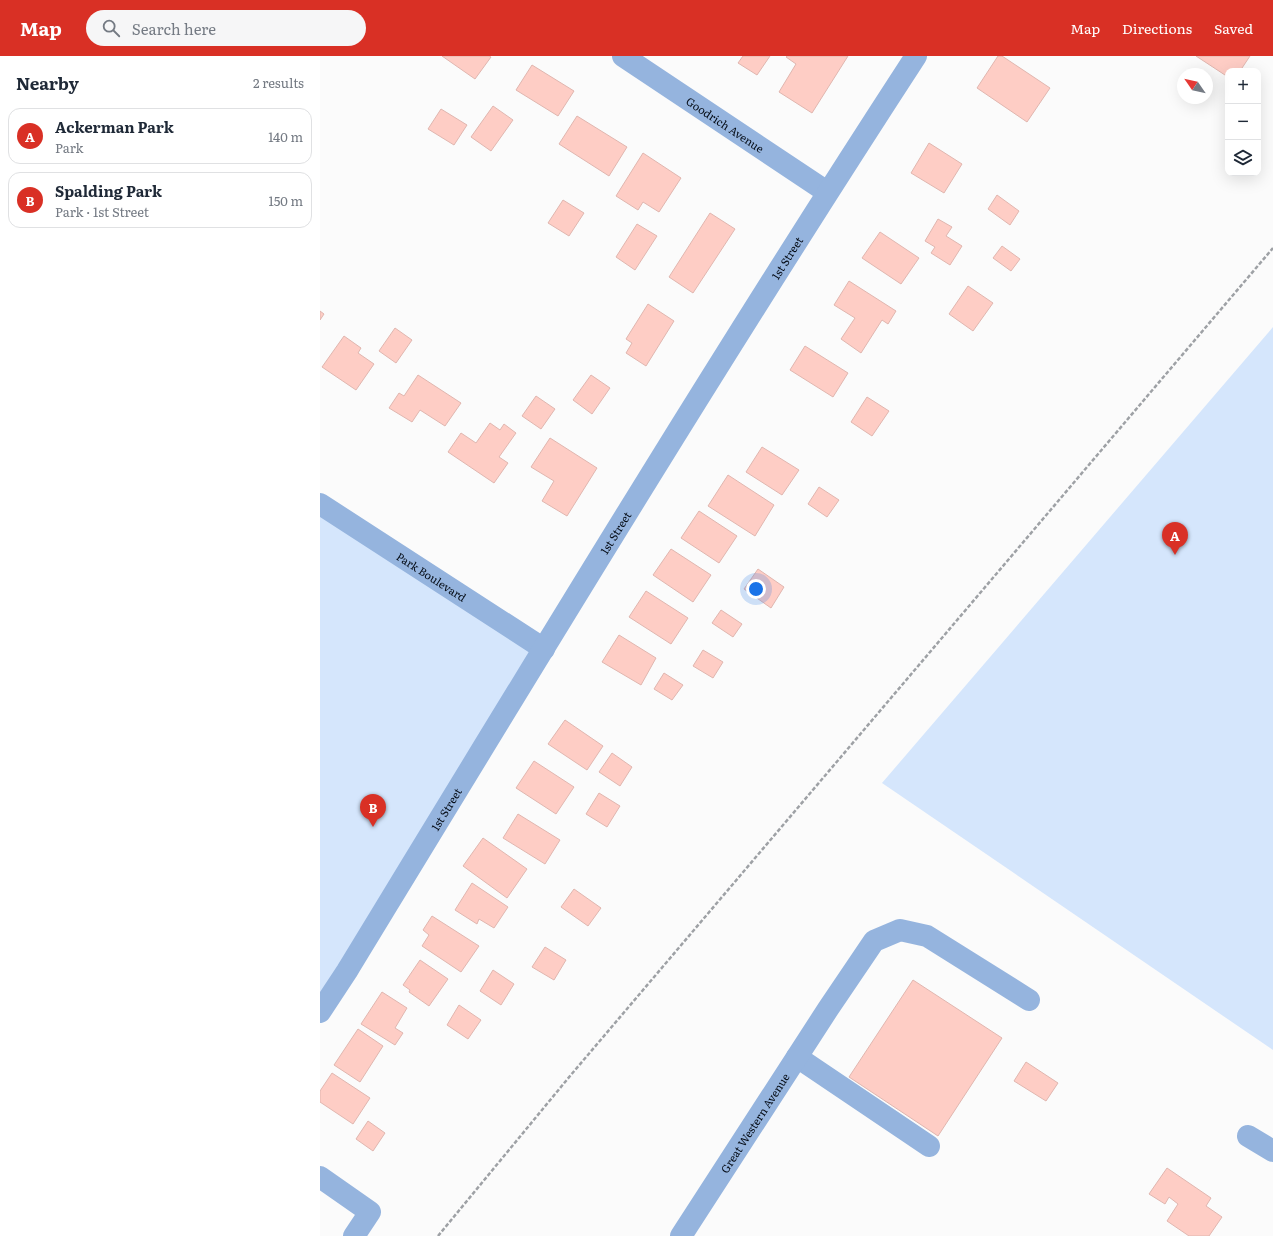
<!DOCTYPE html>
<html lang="en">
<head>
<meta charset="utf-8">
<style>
	:root { --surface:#fff; --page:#f6f6f7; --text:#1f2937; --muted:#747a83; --line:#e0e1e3; --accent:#d93025 }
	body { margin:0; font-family:Literata,serif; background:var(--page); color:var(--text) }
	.controls { position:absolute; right:12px; top:12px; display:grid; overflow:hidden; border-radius:8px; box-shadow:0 4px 16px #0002 }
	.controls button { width:36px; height:36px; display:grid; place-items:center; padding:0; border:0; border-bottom:1px solid var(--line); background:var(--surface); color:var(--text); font:20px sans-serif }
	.compass { position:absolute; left:857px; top:12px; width:36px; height:36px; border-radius:50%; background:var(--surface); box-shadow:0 4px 16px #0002; rotate:304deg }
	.you { position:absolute; left:436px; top:533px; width:14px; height:14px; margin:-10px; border:3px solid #fff; border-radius:50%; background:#1a73e8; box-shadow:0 0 0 6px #1a73e833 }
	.badge { display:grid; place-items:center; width:26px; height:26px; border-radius:50%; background:var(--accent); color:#fff; font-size:13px; font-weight:700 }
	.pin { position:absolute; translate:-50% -33px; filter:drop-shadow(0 1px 2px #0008) }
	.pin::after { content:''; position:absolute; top:21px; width:14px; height:12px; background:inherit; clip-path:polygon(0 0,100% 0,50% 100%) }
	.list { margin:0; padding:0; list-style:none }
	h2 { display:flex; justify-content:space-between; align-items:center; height:52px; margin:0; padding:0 16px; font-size:17px }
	h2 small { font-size:13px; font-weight:400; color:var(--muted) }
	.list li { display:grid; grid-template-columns:26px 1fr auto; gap:12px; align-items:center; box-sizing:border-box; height:56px; margin:0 8px 8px; padding:0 8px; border:1px solid var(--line); border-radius:12px }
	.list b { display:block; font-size:15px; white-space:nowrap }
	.list p { margin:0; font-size:13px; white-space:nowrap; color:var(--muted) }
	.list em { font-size:13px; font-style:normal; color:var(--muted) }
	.icon { flex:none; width:22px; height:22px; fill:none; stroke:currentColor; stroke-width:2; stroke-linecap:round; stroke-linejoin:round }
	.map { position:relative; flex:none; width:953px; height:1180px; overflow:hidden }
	header { display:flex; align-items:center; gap:24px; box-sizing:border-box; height:56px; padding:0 20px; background:var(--accent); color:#fff }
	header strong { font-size:19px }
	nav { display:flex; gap:22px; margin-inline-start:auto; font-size:14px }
	.search { width:280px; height:36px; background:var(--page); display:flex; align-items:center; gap:10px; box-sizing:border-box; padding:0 14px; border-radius:22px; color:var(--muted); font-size:15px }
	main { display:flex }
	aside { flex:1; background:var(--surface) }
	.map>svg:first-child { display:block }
	.green { fill:#d5e6fc }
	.building { fill:#fecdc5; stroke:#e0b6af }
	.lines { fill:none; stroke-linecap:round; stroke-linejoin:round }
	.path { stroke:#9ea1a5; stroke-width:2.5; stroke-dasharray:4 2; stroke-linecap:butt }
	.minor { stroke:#95b4de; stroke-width:22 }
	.labels { text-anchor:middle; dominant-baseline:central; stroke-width:4; stroke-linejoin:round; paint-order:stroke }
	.street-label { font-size:11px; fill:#050c16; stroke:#fbfbfb }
</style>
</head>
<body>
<header>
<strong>Map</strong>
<div class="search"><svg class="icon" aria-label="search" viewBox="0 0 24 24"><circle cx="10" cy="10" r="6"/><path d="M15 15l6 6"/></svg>Search here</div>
<nav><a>Map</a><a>Directions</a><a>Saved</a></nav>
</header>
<main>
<aside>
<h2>Nearby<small>2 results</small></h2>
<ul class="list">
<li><span class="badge">A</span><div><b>Ackerman Park</b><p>Park</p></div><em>140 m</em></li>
<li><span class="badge">B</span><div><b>Spalding Park</b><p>Park · 1st Street</p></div><em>150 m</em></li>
</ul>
</aside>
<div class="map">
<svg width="953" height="1180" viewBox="0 0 953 1180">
	<rect width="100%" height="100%" fill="#fbfbfb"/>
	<!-- green -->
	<path class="green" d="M 953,271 L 953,994 L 562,727 Z
		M 0,457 L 213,596 L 0,946 Z"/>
	<!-- building -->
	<path class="building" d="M 122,0 L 169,0 L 171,1 L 155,23 Z
		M 423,0 L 450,0 L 437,19 L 418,7 Z
		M 467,0 L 528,0 L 492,57 L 459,36 L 476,8 L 466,1 Z
		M 678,0 L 682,0 L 730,32 L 707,66 L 657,32 Z
		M 876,0 L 930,0 L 920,15 L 908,15 L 908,21 Z
		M 212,9 L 254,35 L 238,60 L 196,34 Z
		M 173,50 L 193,64 L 171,95 L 151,81 Z
		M 121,53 L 147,69 L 134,89 L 108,73 Z
		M 257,60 L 307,91 L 289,120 L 239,88 Z
		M 609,87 L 642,108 L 624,137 L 591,117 Z
		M 323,97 L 361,122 L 339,156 L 323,146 L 318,154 L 296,140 Z
		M 677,139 L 699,155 L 690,169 L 668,153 Z
		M 243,144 L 264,157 L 249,180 L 228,167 Z
		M 390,157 L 415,173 L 373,237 L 349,221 Z
		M 618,163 L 632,171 L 626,180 L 642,190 L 630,209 L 611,197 L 615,191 L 605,185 Z
		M 317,168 L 337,180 L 315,214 L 296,201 Z
		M 560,176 L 599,202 L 581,228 L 542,202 Z
		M 682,190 L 700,203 L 691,215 L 673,202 Z
		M 529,225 L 576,255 L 568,268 L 562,264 L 541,297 L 521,283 L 535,262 L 514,249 Z
		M 648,230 L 673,247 L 653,275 L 629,258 Z
		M 328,248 L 354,265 L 326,310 L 306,297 L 312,287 L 306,283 Z
		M 0,255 L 4,258 L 0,264 Z
		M 75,272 L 92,284 L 76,307 L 59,295 Z
		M 24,280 L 41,292 L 38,297 L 54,308 L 36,334 L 2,311 Z
		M 485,290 L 528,317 L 513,341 L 470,314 Z
		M 98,319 L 141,347 L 125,370 L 100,354 L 92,366 L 69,352 L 79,337 L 84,340 Z
		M 271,319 L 290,332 L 272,358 L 253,344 Z
		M 216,340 L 235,353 L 221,373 L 202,360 Z
		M 547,341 L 569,355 L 552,380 L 531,366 Z
		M 170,367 L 180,374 L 184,368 L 196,377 L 179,401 L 188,407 L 174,427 L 128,396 L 141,377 L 156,387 Z
		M 230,382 L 277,412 L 247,460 L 222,445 L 234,425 L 211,411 Z
		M 442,391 L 479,414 L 462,439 L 426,416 Z
		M 408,419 L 454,449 L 435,480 L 388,450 Z
		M 499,431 L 519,444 L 507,461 L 488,448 Z
		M 379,455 L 417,480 L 399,507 L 361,482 Z
		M 351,493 L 391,519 L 373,546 L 333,519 Z
		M 438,513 L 464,531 L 451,552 L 424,533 Z
		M 326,535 L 368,562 L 351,588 L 309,561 Z
		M 401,554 L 422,568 L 413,581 L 392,567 Z
		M 299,579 L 336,602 L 321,629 L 282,606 Z
		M 383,594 L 403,606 L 393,622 L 373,610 Z
		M 344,617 L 363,629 L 352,644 L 334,633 Z
		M 245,664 L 283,690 L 267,714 L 228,688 Z
		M 292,697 L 312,711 L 300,730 L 279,716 Z
		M 214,705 L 254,731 L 236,758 L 196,732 Z
		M 279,737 L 300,750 L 287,771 L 266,758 Z
		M 198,758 L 240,784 L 225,808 L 183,782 Z
		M 163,782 L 207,813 L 187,842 L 143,810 Z
		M 152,827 L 188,851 L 174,872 L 159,863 L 157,868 L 135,854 Z
		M 254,833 L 281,852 L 268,870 L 241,851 Z
		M 112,860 L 159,890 L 141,916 L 102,890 L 109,879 L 103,874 Z
		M 225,891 L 246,904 L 234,924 L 212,911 Z
		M 100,904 L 128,923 L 109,950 L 89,936 L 90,934 L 83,929 Z
		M 173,914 L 194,928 L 181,949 L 160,935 Z
		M 593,924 L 682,982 L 618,1080 L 529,1021 Z
		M 62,936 L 87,952 L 75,972 L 83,977 L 75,989 L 41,968 Z
		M 139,949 L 161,964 L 148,983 L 127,969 Z
		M 38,973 L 63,990 L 40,1026 L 14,1009 Z
		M 706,1006 L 738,1027 L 726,1045 L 694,1025 Z
		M 12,1017 L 50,1042 L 33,1068 L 0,1046 L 0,1035 Z
		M 48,1065 L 65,1077 L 53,1095 L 36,1083 Z
		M 847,1112 L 891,1142 L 886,1150 L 902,1161 L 889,1180 L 869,1180 L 847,1165 L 858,1148 L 849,1141 L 845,1148 L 829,1138 Z"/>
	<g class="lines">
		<!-- path -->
		<path class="path" d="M 118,1180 L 250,1020 L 953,192"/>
		<!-- minor -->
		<g class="minor">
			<path id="s1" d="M 303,0 L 507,136"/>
			<path id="s2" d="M 0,448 L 224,593"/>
			<path id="s3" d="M 0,956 L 27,915 C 214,608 400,301 596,0"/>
			<path d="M 477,1001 L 609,1090"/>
			<path d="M 928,1080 L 953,1095"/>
			<path d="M 0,1121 L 50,1156 L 34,1180"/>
			<path id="s4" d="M 361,1180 L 508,953 L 554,885 L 580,874 L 607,880 L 709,944"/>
		</g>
	</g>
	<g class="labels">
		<!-- street labels -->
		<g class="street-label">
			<text stroke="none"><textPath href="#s1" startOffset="123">Goodrich Avenue</textPath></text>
			<text stroke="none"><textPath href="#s3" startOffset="887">1st Street</textPath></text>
			<text stroke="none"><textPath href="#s3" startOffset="563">1st Street</textPath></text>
			<text stroke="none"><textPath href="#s2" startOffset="133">Park Boulevard</textPath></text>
			<text stroke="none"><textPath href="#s3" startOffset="239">1st Street</textPath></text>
			<text stroke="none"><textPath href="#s4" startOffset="135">Great Western Avenue</textPath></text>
		</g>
	</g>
</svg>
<div class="controls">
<button>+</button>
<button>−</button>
<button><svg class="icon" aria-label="layers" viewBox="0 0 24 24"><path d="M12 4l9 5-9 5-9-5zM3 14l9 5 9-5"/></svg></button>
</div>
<svg class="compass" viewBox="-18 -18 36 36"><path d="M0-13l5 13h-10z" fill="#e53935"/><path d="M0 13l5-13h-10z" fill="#747a83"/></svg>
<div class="you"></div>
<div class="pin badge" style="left:855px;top:499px">A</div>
<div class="pin badge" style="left:53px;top:771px">B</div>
</div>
</main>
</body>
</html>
